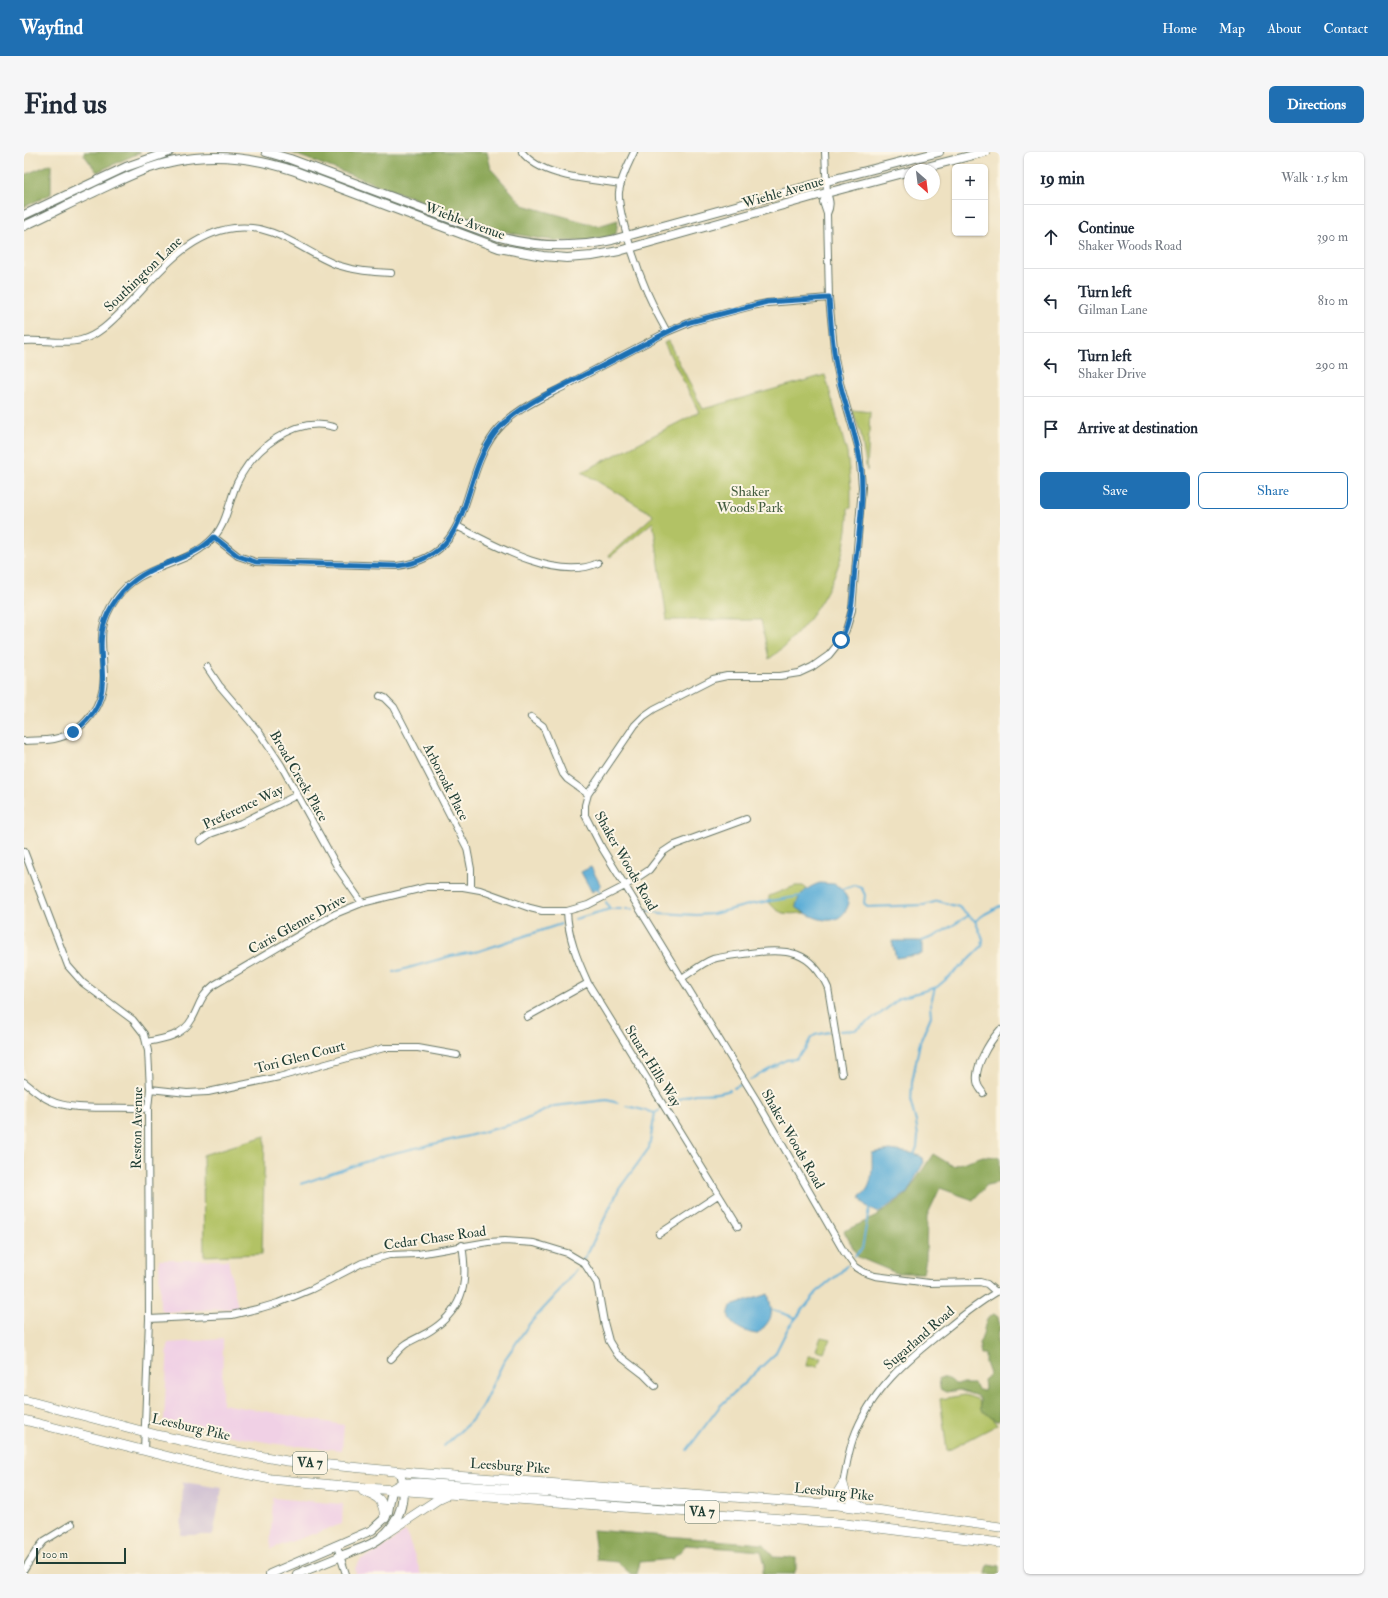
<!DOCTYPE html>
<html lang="en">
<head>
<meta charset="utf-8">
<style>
	:root { --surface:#fff; --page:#f6f6f7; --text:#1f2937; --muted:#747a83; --line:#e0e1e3; --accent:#1f6fb2 }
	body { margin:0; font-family:"IM FELL Double Pica",serif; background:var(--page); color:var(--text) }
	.controls { position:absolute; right:12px; top:12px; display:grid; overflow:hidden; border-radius:6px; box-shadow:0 1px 3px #0004 }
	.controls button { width:36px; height:36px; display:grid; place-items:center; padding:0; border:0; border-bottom:1px solid var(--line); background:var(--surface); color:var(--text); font:20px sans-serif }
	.compass { position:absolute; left:880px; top:12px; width:36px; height:36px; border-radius:50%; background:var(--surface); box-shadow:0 1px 3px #0004; rotate:152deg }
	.scale { position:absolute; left:12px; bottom:10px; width:90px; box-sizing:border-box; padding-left:4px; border:2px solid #1f3d34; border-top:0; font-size:11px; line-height:14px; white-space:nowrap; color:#1f3d34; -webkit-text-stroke:3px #fcf5e5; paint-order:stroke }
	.stop { position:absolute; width:12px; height:12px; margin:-9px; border:3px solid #1f6fb2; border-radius:50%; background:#fff }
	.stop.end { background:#1f6fb2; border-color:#fff; box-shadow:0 1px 4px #0008 }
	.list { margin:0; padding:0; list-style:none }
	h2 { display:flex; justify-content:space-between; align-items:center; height:52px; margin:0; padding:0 16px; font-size:17px }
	h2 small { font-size:13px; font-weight:400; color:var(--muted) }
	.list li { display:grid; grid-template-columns:26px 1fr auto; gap:12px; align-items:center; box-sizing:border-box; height:64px; padding:0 16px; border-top:1px solid var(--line) }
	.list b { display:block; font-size:15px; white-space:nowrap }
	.list p { margin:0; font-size:13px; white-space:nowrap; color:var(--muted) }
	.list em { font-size:13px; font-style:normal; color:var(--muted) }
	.actions { display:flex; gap:8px; padding:12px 16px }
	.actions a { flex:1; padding:9px 0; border:1px solid var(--accent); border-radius:6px; text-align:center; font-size:14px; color:var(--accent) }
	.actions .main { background:var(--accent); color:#fff }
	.icon { flex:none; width:22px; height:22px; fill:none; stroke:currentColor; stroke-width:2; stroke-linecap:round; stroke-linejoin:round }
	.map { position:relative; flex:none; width:976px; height:1422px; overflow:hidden; border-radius:6px }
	header { display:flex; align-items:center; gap:24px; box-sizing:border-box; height:56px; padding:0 20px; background:var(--accent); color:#fff }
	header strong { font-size:19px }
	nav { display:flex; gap:22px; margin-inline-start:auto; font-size:14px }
	.intro { display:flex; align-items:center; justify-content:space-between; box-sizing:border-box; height:96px; padding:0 24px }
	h1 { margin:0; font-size:28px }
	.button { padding:10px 18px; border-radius:6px; background:var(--accent); color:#fff; font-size:14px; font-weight:700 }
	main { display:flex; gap:24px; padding:0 24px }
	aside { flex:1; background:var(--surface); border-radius:6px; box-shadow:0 1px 3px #0004 }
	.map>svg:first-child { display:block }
	.built { fill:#f0d0e5 }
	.industrial { fill:#cebed2 }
	.green { fill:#b2c265; stroke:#68804c }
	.forest { fill:#8da85a; stroke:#567247 }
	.water { fill:#5cadd7; stroke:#3e7586 }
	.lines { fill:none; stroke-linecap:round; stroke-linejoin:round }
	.stream { stroke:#5cadd7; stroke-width:2 }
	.minor-casing { stroke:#677665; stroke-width:8 }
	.major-casing { stroke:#677665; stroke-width:10 }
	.highway-casing { stroke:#677665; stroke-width:10 }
	.minor { stroke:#fff; stroke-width:6 }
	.major { stroke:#fff; stroke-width:8 }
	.highway { stroke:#fff; stroke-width:9 }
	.route { stroke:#1f6fb2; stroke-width:5 }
	.labels { text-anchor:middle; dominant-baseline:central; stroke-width:4; stroke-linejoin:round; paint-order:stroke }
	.shield { fill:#fcf5e5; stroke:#617469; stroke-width:1 }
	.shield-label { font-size:13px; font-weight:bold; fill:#1f3d34 }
	.street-label { font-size:14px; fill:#1f3d34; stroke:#fcf5e5 }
	.park-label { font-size:14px; fill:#445e40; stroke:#fcf5e5 }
</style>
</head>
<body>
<header>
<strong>Wayfind</strong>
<nav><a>Home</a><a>Map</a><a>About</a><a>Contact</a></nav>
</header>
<div class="intro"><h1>Find us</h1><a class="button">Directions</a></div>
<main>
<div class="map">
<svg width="976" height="1422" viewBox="0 0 976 1422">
	<rect width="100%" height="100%" fill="#fcf5e5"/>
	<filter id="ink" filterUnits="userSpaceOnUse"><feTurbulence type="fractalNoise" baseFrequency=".025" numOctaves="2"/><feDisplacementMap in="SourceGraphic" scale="8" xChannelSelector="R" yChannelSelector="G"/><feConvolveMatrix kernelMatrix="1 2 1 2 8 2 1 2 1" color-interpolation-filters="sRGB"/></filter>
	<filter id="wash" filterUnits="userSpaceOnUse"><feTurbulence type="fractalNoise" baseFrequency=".012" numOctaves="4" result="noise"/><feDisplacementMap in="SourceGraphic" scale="16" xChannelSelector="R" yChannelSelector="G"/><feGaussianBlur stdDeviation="0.9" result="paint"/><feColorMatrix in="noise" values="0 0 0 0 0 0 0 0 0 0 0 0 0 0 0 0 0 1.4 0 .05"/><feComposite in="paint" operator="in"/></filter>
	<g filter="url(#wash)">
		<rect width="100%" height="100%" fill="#eee1c1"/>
		<!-- built -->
		<path class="built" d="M 135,1108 L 204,1108 L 214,1156 L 140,1160 L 136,1156 Z
			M 199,1187 L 198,1252 L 320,1273 L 318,1298 L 253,1292 L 197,1282 L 197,1276 L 140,1269 L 144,1191 Z
			M 249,1346 L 319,1352 L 318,1372 L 246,1397 Z
			M 382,1379 L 397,1422 L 332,1422 L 331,1416 L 337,1407 L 355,1399 Z"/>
		<!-- industrial -->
		<path class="industrial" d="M 159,1330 L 198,1336 L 189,1383 L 157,1383 Z"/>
		<!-- green -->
		<path class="green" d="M 644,189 L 679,257 L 801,223 L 823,301 L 827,336 L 827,355 L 824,356 C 826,413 790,474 745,507 L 737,468 L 643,468 L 629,370 L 586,405 L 585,403 L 629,364 L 628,362 L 558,320 L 675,260 L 640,191 Z
			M 828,258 L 846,260 L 843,319 L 837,282 Z
			M 771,734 L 779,734 L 783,737 L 772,753 L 772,755 L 780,761 C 765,762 755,764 745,750 L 745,744 Z
			M 241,984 L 238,1102 L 180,1104 L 179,1003 Z
			M 797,1185 L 806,1187 L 800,1200 L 792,1198 Z
			M 784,1204 L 797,1205 L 794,1214 L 782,1214 Z
			M 941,1243 L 953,1247 L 973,1273 L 923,1299 L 916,1247 Z"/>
		<!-- forest -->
		<path class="forest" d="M 60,0 L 117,0 L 73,20 L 60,3 Z
			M 265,0 L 463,0 L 467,17 L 499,53 L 574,74 L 594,68 L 592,82 C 555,95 513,88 476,78 Z
			M 27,12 L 27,42 L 0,55 L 0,23 Z
			M 909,1002 L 929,1014 L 959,1004 L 976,1005 L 976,1030 L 963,1033 L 949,1048 L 916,1036 L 903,1064 L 902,1107 L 899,1121 L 872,1121 L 834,1105 L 820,1079 L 851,1065 L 882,1043 Z
			M 970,1162 L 974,1165 L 976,1175 L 973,1187 L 973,1192 L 976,1196 L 975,1269 L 972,1269 L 957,1258 L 956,1248 L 953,1244 L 935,1238 L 922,1240 L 916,1237 L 915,1226 C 922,1225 927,1227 931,1232 L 949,1232 L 955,1238 L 960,1239 L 961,1236 L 960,1228 L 965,1222 L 961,1211 L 961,1202 L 957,1202 L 955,1191 C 962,1183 958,1165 970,1162 Z
			M 569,1378 L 740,1392 L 749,1405 L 772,1406 L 772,1417 L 770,1422 L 738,1422 L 741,1412 L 737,1399 L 662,1393 L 649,1407 L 616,1410 L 613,1422 L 607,1422 L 593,1410 L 573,1408 Z
			M 964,1412 L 976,1414 L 976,1422 L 962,1422 Z"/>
		<!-- water -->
		<path class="water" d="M 567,715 L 577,734 L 568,740 L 557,720 Z
			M 796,731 L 810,732 L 819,737 L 825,751 C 817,779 788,767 772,755 C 773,743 785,734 796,731 Z
			M 868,789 L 898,789 L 898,802 L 872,806 Z
			M 866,998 L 887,1001 L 898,1005 L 900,1010 L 883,1041 L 854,1061 C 846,1057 838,1053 836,1044 C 850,1036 848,1015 848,1001 Z
			M 744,1142 C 750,1165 749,1165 734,1182 C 725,1182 705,1174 705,1164 C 704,1161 706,1157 707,1154 Z"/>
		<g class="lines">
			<!-- stream -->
			<path class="stream" d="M 573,736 L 577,742
				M 819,737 L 830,733 L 837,735 L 841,743 L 840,751 L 843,755 L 900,753 L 914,749 L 935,755 L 951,769
				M 582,750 L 586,757
				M 602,757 L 609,757
				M 622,758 L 636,761 L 672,763 L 689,762 L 728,752 L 777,744
				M 551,767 L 586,757 L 597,757
				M 898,789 L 911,784 L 944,764
				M 370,820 L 427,804 L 455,799 L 537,772
				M 815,879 L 831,878 L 856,862 L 876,846 L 913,835 L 939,813 L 958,794 L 959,787 L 951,769 L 961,762 L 976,754
				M 726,928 L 762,908 L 771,907 L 781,897 L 787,886 L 791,883 L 805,880
				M 710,936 L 716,933
				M 644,953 C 653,948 661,944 671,942 C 683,941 695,943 706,938
				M 603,954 L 631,961
				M 631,961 L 636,958
				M 889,1005 L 893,995 L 894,985 L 892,970 L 887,952 L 888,930 L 896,890 L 907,864 L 906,854 L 911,836
				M 277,1032 L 361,1003 L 444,984 L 496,970 L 530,954 L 583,948 L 594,951
				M 830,1105 L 838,1097 L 845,1057
				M 558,1109 L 564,1100 L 595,1037 L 625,996 L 631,961
				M 749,1158 L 772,1166
				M 420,1294 L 447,1269 L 458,1254 L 481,1207 L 506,1171 L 535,1140 L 552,1117
				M 663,1298 L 696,1254 L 751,1202 L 764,1176 L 793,1140 L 815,1122 L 823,1113"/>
		</g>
	</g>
	<g filter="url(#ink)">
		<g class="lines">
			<defs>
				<path id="minor" d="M 498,0 C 518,26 566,27 597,32
					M 610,0 C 604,13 597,25 595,40 C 594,52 598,64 601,76 C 611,113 624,147 643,180
					M 801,0 L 803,41 L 799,50 L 803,62
					M 803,41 C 806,49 807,54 803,62 L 805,146 L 811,206 L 816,231 L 835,298 L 838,335 L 828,458 L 822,478 L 817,488 L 805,503 L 788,515 L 775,521 L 756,524 L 703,524 L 689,527 L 630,557 L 620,564 L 611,573 L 564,642 L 561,653 L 561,663 L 578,696 L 733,949 L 820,1100 L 831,1115 L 839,1120 L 851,1124 L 905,1131 L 956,1130 L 963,1132 L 972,1140
					M 0,189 C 19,187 39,193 57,188 C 75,183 88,169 101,156 C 132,124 162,82 210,76 C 252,71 277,99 313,113 C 331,119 348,120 367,121
					M 433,374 C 469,393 534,430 574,411
					M 190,385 L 214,404 L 232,410 L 373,414 C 452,404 434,330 471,281 C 489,258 516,247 541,234 C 575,215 609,198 643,180 L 667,170 L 728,154 L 743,151 L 805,146
					M 183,515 L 195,533 L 235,580 L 257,613 L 315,718 L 338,751
					M 356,544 L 361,546 L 370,555 L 443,696 L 447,717 L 447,736
					M 507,565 L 519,574 L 539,622 L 543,627 L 564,642
					M 0,589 C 10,588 20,589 30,587 C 60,581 80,553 80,523 C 79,492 72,476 91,448 C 116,411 156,417 185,390 C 203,375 204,351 213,331 C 229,297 271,263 310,275
					M 176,689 L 186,682 L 217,671 L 273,643
					M 0,699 L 44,814 L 59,831 L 109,868 L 120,882 L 124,899 L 126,937 L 124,957 L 125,1167 L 120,1298
					M 543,759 C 544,785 553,807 564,831 L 714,1074
					M 658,826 C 668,820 678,811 689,807 C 701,804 714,803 726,801 C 763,796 787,798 804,836 L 818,922
					M 503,865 L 564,831
					M 122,890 C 139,887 159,884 168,867 C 176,853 176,844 190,833 L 311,762 L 338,751 L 403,735 L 439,735 L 456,738 L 506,756 L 518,759 L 543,759 L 564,753 L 601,734 L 625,718 L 639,700 L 648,694 L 722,667
					M 0,930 C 8,936 16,944 25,948 C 51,961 95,953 124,957
					M 126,937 L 163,941 L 184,940 L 255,925 L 360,896 L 394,896 L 433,903
					M 959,941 C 958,939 955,936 954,933 C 948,917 966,889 976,878
					M 635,1082 L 694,1043
					M 125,1167 L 208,1163 L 237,1156 L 254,1151 L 288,1137 L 338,1111 L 365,1103 L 394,1102 L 464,1090 L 481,1089 L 510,1091 L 543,1101 L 560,1111 L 573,1131 L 580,1170 L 585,1189 L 593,1202 L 619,1222 L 631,1234
					M 367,1207 C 372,1202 376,1196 382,1192 C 391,1186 401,1183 409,1177 C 441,1155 444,1129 438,1093
					M 819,1332 C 822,1317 824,1301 829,1287 C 846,1239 883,1207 922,1177 C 939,1163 957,1149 976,1138
					M 313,1394 L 322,1422
					M 0,1418 L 12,1399 L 20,1389 L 48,1372"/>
				<path id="major" d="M 242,0 L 266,7 L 475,85 C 513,95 550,96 588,88 L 803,29 L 915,0
					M 891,18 L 961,0
					M 0,63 L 102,15 L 145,0
					M 0,74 C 26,62 51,49 77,37 C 101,26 125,14 151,9 C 191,1 232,6 271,19 L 475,96 L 519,104 L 543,106 L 568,104 L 595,99 L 791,44 L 886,19
					M 246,1422 L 348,1378 L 361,1366 L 364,1360 L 368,1338
					M 273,1422 C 290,1415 306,1409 322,1402 C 335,1397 351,1392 361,1382 C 378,1365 382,1343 376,1320"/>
				<path id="highway" d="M 0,1248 L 133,1283 L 197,1297 L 263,1309 L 391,1321 L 814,1353 L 976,1375
					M 0,1268 L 189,1316 L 247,1327 L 330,1335 L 814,1371 L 976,1391
					M 819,1332 C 822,1346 827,1348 839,1355
					M 368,1337 L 379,1331 L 395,1331 L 655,1349 L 687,1348
					M 339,1339 C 355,1345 359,1347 361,1366
					M 799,1351 L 811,1345 L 819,1332
					M 360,1383 L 416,1346 L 425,1342"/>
			</defs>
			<!-- minor casing -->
			<use href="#minor" class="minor-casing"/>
			<!-- major casing -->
			<use href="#major" class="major-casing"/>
			<!-- highway casing -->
			<use href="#highway" class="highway-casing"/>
			<!-- minor -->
			<use href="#minor" class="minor"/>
			<!-- major -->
			<use href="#major" class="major"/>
			<!-- highway -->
			<use href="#highway" class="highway"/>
		</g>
	</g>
	<g class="lines" filter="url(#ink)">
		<!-- route -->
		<path class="route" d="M 49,580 C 102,543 63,505 84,461 C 95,439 112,424 134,415 C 155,406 174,402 190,385 L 214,404 L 232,410 L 373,414 C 452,404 434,330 471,281 C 492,254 532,238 562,222 C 593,207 623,190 654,175 L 666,170 L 743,150 L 805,146 C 807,174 809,203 816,231 C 823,260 834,286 837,316 C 840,349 835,381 831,414 C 829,439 829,464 817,488"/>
	</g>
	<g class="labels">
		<!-- shield labels -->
		<g class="shield">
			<rect x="269" y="1300" width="34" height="22" rx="3"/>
			<rect x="661" y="1349" width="34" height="22" rx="3"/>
		</g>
		<g class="shield-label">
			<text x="286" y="1311">VA 7</text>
			<text x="678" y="1360">VA 7</text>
		</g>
		<!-- street labels -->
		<g class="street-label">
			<text transform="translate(759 40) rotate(-16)">Wiehle Avenue</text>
			<text transform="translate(441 69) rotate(20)">Wiehle Avenue</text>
			<text transform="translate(119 122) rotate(-44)">Southington Lane</text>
			<text transform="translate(275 624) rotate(60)">Broad Creek Place</text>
			<text transform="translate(422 630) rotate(63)">Arboroak Place</text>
			<text transform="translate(219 655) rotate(-25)">Preference Way</text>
			<text transform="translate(602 709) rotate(60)">Shaker Woods Road</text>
			<text transform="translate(273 772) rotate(-29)">Caris Glenne Drive</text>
			<text transform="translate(276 905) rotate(-15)">Tori Glen Court</text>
			<text transform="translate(629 914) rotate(58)">Stuart Hills Way</text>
			<text transform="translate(113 976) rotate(-89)">Reston Avenue</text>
			<text transform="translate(769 987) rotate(60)">Shaker Woods Road</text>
			<text transform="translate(411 1086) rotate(-8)">Cedar Chase Road</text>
			<text transform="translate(895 1186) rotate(-41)">Sugarland Road</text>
			<text transform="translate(167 1275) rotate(13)">Leesburg Pike</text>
			<text transform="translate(486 1314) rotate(4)">Leesburg Pike</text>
			<text transform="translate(810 1340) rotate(6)">Leesburg Pike</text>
		</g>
		<!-- park labels -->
		<g class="park-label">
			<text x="726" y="339">Shaker<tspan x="726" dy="16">Woods Park</tspan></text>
		</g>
	</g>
</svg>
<div class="controls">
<button>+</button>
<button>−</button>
</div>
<svg class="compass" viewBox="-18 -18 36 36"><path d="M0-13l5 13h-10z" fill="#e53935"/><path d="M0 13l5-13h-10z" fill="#747a83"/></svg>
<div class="scale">100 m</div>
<div class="stop" style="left:817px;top:488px"></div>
<div class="stop end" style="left:49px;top:580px"></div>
</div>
<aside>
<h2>19 min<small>Walk · 1.5 km</small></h2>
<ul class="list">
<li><svg class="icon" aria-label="ahead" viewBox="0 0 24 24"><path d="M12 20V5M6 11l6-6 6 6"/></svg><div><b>Continue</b><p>Shaker Woods Road</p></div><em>390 m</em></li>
<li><svg class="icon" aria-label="left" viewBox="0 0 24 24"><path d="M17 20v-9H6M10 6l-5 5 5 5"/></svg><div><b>Turn left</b><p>Gilman Lane</p></div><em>810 m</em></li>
<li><svg class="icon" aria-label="left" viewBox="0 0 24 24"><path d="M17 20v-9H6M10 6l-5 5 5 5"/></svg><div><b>Turn left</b><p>Shaker Drive</p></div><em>290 m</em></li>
<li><svg class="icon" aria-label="arrive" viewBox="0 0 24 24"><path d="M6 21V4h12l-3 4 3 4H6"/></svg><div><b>Arrive at destination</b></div></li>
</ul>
<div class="actions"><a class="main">Save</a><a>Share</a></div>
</aside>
</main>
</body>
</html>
